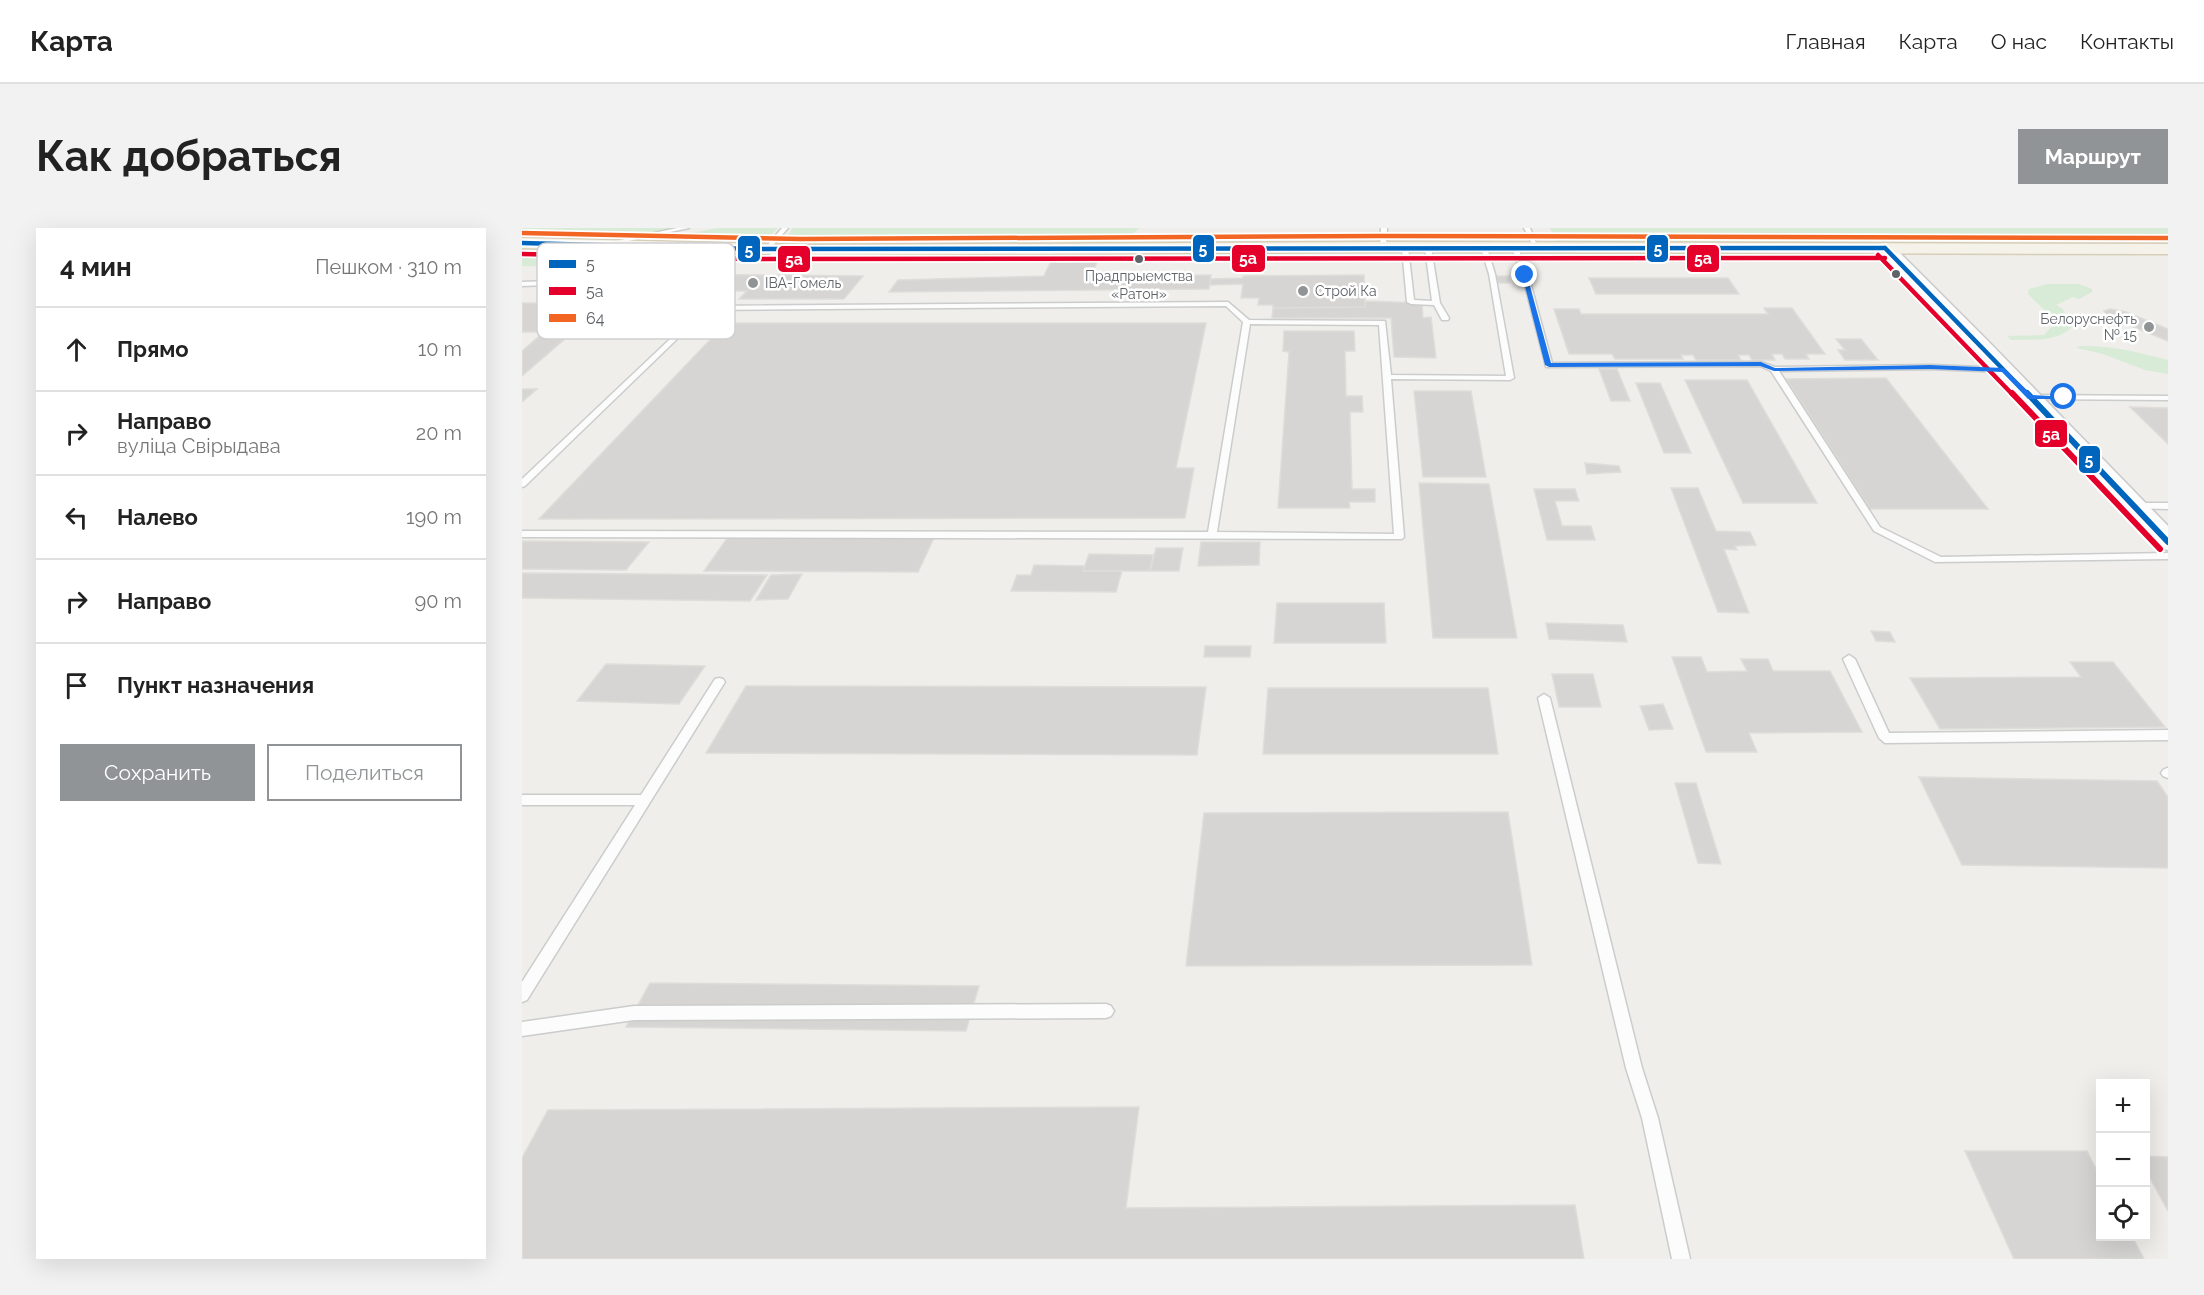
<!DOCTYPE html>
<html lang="ru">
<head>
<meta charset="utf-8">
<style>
	:root { --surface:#fff; --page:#f2f2f2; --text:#222; --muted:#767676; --line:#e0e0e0; --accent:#919496 }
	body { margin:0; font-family:Raleway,sans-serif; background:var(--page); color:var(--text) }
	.controls { position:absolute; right:18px; bottom:18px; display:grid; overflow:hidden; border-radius:0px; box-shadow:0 6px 24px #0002 }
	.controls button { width:54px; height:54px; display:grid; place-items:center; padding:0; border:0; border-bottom:2px solid var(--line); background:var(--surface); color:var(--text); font:30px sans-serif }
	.stop { position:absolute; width:18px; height:18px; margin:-14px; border:4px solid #1a73e8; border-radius:50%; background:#fff }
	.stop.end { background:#1a73e8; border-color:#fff; box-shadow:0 2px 6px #0008 }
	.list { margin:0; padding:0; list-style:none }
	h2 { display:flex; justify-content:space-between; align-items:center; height:78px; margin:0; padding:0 24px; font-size:26px }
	h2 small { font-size:20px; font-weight:400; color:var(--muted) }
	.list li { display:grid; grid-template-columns:39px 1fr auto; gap:18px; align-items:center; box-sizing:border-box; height:84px; padding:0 24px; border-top:2px solid var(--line) }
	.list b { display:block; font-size:22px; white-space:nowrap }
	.list p { margin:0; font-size:20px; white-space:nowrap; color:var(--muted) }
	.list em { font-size:20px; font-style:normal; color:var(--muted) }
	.actions { display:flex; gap:12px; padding:18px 24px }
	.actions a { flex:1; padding:14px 0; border:2px solid var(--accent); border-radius:0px; text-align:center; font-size:21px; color:var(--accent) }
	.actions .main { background:var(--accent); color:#fff }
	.icon { flex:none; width:33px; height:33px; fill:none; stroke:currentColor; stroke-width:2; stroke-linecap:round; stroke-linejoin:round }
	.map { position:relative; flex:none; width:1646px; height:1031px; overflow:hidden; border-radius:0px }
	header { display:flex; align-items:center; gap:36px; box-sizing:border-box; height:84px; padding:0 30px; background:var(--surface); border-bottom:2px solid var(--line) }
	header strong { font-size:28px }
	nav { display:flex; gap:33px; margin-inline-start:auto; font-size:21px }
	.intro { display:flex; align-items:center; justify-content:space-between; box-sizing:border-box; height:144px; padding:0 36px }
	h1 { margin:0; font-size:42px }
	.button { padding:15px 27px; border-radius:0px; background:var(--accent); color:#fff; font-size:21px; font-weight:700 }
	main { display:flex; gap:36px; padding:0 36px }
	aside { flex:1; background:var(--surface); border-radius:0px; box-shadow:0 6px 24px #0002 }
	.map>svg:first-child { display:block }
	.green { fill:#d8ebd6 }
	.building { fill:#d6d5d3; stroke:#deddd9; stroke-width:1.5 }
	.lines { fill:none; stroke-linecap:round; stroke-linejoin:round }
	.service-casing { stroke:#cbcccc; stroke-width:3 }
	.secondary-casing { stroke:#cacacb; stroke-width:3 }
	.primary-casing { stroke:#d7ceb8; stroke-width:3 }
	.service { fill:#fdfcfc; fill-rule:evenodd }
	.secondary { fill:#fdfcfc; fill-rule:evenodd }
	.primary { fill:#f4f2e9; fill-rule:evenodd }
	.bus-1-far1-casing { stroke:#fff; stroke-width:8 }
	.bus-1-casing { stroke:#fff; stroke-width:10 }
	.bus-2-far1-casing { stroke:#fff; stroke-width:8 }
	.bus-2-casing { stroke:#fff; stroke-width:10 }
	.bus-3-casing { stroke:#fff; stroke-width:8 }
	.bus-1-far1 { stroke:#0065bd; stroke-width:4.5 }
	.bus-1 { stroke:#0065bd; stroke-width:6 }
	.bus-2-far1 { stroke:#e4002b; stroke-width:4.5 }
	.bus-2 { stroke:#e4002b; stroke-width:6 }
	.bus-3 { stroke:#f26522; stroke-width:4.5 }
	.route { fill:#1a73e8 }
	.bus-dot { fill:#5f6368; stroke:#fff; stroke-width:2 }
	.poi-dot { fill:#919496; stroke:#fff; stroke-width:2 }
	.labels { text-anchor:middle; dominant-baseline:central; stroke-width:5; stroke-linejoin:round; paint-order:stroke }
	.bus-label { font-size:14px; fill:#5f6368; stroke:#fff }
	.far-poi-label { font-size:14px; fill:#5f6368; stroke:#fff; text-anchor:start }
	.key { fill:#fff; stroke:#cfd0d2; stroke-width:1.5 }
	.key-label { font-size:16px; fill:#5f6368 }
	.line-badge { stroke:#fff; stroke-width:2 }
	.badge-label { font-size:16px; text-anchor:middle; font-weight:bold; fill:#fff }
</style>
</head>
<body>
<header>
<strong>Карта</strong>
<nav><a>Главная</a><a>Карта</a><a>О нас</a><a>Контакты</a></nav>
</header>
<div class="intro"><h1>Как добраться</h1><a class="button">Маршрут</a></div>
<main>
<aside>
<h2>4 мин<small>Пешком · 310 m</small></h2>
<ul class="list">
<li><svg class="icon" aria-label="ahead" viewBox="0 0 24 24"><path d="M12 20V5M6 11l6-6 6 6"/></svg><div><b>Прямо</b></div><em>10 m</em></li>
<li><svg class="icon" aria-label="right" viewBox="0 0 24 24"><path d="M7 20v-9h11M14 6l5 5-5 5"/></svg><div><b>Направо</b><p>вуліца Свірыдава</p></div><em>20 m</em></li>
<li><svg class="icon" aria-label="left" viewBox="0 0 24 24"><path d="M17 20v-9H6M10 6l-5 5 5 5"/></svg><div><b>Налево</b></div><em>190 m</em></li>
<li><svg class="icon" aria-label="right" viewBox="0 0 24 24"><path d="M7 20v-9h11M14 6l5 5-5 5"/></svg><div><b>Направо</b></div><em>90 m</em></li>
<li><svg class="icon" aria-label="arrive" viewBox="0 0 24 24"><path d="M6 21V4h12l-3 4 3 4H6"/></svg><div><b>Пункт назначения</b></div></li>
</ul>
<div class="actions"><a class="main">Сохранить</a><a>Поделиться</a></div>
</aside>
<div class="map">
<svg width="1646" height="1031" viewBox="0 0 1646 1031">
	<rect width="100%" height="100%" fill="#efeeea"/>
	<!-- green -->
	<path class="green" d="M 0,0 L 150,0 L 101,9 L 0,5 Z
		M 195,0 L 256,0 L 250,6 L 242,9 L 150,9 Z
		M 271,0 L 618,0 L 602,12 L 591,14 L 496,14 L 442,9 L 371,13 L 262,12 Z
		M 1028,0 L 1646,0 L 1646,13 L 1034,14 Z
		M 0,27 L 55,29 L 63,33 L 49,39 L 0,38 Z
		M 1525,56 L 1557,56 L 1570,61 L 1570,64 L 1557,71 L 1551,69 L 1534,77 L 1541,81 L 1550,99 C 1533,115 1511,111 1489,112 L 1485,108 L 1522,107 L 1531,97 L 1529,89 L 1506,66 L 1507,61 Z
		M 1557,118 C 1591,117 1614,124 1646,132 L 1646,146 L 1623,142 L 1581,126 L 1555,120 Z"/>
	<!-- building -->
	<path class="building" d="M 577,28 L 570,48 L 689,47 L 687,61 L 367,64 L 376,52 L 522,48 L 531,29 Z
		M 138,46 L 341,48 L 322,71 L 217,71 L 225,63 L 164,63 L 151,75 L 107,75 Z
		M 842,47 L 843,79 L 751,80 L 751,77 L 736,77 L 737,70 L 719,70 L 721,56 L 688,57 L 689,51 L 721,50 L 721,48 Z
		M 973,48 L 987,48 L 988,55 L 975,55 Z
		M 1067,50 L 1206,50 L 1217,66 L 1074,66 Z
		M 843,73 L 900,75 L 901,90 L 909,89 L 914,130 L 872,129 L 869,90 L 750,90 L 751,80 L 843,79 Z
		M 0,75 L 161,75 L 130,105 L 50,105 L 0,148 L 0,123 L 22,104 L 0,104 Z
		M 1242,80 L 1270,80 L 1303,126 L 1284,126 L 1287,131 L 1263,131 L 1260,126 L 1250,126 L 1253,132 L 1230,132 L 1227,127 L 1216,127 L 1219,132 L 1174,132 L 1171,127 L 1159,127 L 1161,131 L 1093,131 L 1090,126 L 1047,126 L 1032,81 L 1057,81 L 1059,86 L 1246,86 Z
		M 1588,81 L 1604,84 L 1646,101 L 1646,113 L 1586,89 L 1582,83 Z
		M 204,95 L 684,95 L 654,240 L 672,240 L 663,290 L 17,291 Z
		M 762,103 L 832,103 L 833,123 L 823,123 L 824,168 L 840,168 L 841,184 L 828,184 L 830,261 L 853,261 L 853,274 L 827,274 L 828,280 L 756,280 L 767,124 L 761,123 Z
		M 1314,111 L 1339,111 L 1356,132 L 1323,132 L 1316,122 L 1323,122 Z
		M 1077,141 L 1095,141 L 1108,173 L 1089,173 Z
		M 1364,150 L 1466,281 L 1348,281 L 1264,151 Z
		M 1163,152 L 1225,152 L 1295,275 L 1221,275 Z
		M 1114,155 L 1138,155 L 1169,225 L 1142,225 Z
		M 0,161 L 15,161 L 0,174 Z
		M 892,163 L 949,163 L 964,249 L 901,249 Z
		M 1608,179 L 1646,180 L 1646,216 Z
		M 1063,235 L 1097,238 L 1099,244 L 1065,246 Z
		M 897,255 L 967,256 L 995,410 L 911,410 Z
		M 1149,260 L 1176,260 L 1194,303 L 1228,304 L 1234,317 L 1213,318 L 1215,322 L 1202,321 L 1227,385 L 1196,384 Z
		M 1012,261 L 1053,261 L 1057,273 L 1033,273 L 1040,298 L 1069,298 L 1073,312 L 1025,312 Z
		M 206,309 L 412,310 L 396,344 L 182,343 Z
		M 0,313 L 127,314 L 104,342 L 0,341 Z
		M 679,314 L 738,314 L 737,337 L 676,338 Z
		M 634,320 L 661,320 L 657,343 L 628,343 Z
		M 567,326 L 631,327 L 628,343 L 561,343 Z
		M 512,337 L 563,338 L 561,343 L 600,343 L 594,364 L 489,363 L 495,347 L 509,347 Z
		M 0,345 L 245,347 L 228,373 L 0,370 Z
		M 280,346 L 266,371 L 234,372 L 249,347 Z
		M 755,375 L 862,375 L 864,415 L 752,415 Z
		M 1024,395 L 1101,397 L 1105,414 L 1027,411 Z
		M 1349,403 L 1368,404 L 1373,414 L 1354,413 Z
		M 683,418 L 729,418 L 728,429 L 682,429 Z
		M 1150,429 L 1179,429 L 1185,444 L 1225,443 L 1219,431 L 1246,431 L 1251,443 L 1308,443 L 1340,504 L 1227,505 L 1235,524 L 1184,524 Z
		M 1548,434 L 1591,434 L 1643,499 L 1418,501 L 1388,450 L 1559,449 Z
		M 84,436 L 183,438 L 157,476 L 55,473 Z
		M 1030,446 L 1071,446 L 1079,479 L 1037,479 Z
		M 224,458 L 684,459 L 675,527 L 184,525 Z
		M 746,460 L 966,460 L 976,526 L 741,526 Z
		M 1141,476 L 1151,501 L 1127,502 L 1118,478 Z
		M 1397,549 L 1635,553 L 1646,569 L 1646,640 L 1440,637 Z
		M 1153,555 L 1174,555 L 1199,636 L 1176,635 Z
		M 986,584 L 1010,737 L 664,738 L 682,585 Z
		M 128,755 L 457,758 L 444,803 L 104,799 Z
		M 617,879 L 604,980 L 1053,977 L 1062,1031 L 0,1031 L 0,930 L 26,882 Z
		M 1443,923 L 1565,923 L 1578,949 L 1578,1008 L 1610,1008 L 1622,1031 L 1492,1031 Z
		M 1624,928 L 1646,929 L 1646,983 L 1624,943 Z"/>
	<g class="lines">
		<defs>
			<path id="service" d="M 155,0 L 167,0 L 83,18 L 80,16 Z
				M 260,0 L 266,0 L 247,22 L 243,22 L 243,20 Z
				M 859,0 L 865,0 L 864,19 L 861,21 L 858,19 Z
				M 1002,0 L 1008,0 L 1016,20 L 1012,20 Z
				M 108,18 L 113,19 L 100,28 L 98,39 L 92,43 L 26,57 L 0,58 L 0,54 L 26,53 L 88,40 L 92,38 L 95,26 Z
				M 180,18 L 183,20 L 174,29 L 245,29 L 257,20 L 262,21 L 247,33 L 166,32 L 166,30 Z
				M 883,18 L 886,20 L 892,72 L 910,73 L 903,20 L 906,18 L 909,20 L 918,75 L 927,90 L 926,92 L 920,92 L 912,77 L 889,76 L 885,74 L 880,20 Z
				M 962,18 L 965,20 L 973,46 L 992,150 L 988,152 L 869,151 L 882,309 L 880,311 L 0,309 L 0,303 L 686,304 L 721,94 L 704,78 L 185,82 L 3,258 L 0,259 L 0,251 L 183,78 L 706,74 L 727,92 L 863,93 L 869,147 L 984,148 L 967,46 L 959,20 ZM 728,96 L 857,97 L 872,306 L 695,304 Z
				M 993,18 L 996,20 L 1006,46 L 1030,135 L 1239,134 L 1253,139 L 1408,137 L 1485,140 L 1485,144 L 1482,144 L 1408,141 L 1257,143 L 1358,299 L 1419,329 L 1646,325 L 1646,331 L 1413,334 L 1352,303 L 1249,143 L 1238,138 L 1024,139 L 1000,46 L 990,20 Z
				M 1505,167 L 1646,168 L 1646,172 L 1508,171 L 1504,169 Z
				M 1611,275 L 1646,275 L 1646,281 L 1608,280 L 1608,276 Z
				M 1327,427 L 1333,431 L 1367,505 L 1646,502 L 1646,512 L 1363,515 L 1357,510 L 1321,431 Z
				M 197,450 L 201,451 L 203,454 L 201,457 L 5,772 L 0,774 L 0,754 L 113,577 L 0,577 L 0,567 L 119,567 L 193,451 Z
				M 1022,466 L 1028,470 L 1120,840 L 1136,890 L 1168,1031 L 1150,1031 L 1120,890 L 1104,840 L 1016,470 Z
				M 1645,540 L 1646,540 L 1646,550 L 1641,548 L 1639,545 L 1641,542 Z
				M 584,776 L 589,778 L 592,783 L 589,788 L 584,790 L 112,792 L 0,808 L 0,794 L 112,778 Z"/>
			<path id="secondary" d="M 1363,15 L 1369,16 L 1467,114 L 1646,298 L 1646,322 L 1637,320 L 1453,122 L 1357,24 L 1354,20 L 1357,16 Z"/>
			<path id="primary" d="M 0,10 L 279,17 L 857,14 L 1646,16 L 1646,26 L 857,24 L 279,27 L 0,20 Z"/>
		</defs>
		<!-- service casing -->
		<use href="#service" class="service-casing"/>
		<!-- secondary casing -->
		<use href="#secondary" class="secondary-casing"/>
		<!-- primary casing -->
		<use href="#primary" class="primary-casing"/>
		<!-- service -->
		<use href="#service" class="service"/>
		<!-- secondary -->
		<use href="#secondary" class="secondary"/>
		<!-- primary -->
		<use href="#primary" class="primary"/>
		<defs>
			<path id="bus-1-far1" d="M 0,15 L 228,21 L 1363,20
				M 1363,20 L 1506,167"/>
			<path id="bus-1" d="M 1505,165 L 1646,314"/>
			<path id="bus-2-far1" d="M 0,26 L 228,31 L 1363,30
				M 1356,27 L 1491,167"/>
			<path id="bus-2" d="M 1490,165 L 1638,321"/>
			<path id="bus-3" d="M 0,5 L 279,11 L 857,8 L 1646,10"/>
		</defs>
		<!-- bus-1-far1 casing -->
		<use href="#bus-1-far1" class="bus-1-far1-casing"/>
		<!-- bus-1 casing -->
		<use href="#bus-1" class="bus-1-casing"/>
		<!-- bus-2-far1 casing -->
		<use href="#bus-2-far1" class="bus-2-far1-casing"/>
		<!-- bus-2 casing -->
		<use href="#bus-2" class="bus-2-casing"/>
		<!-- bus-3 casing -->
		<use href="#bus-3" class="bus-3-casing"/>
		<!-- bus-1-far1 -->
		<use href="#bus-1-far1" class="bus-1-far1"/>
		<!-- bus-1 -->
		<use href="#bus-1" class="bus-1"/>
		<!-- bus-2-far1 -->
		<use href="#bus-2-far1" class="bus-2-far1"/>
		<!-- bus-2 -->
		<use href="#bus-2" class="bus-2"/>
		<!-- bus-3 -->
		<use href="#bus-3" class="bus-3"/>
	</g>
	<!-- route -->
	<path class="route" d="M 1003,45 L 1005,47 L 1029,135 L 1239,134 L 1253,140 L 1408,137 L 1482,140 L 1510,167 L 1545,169 L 1542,171 L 1506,171 L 1480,144 L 1408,141 L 1252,143 L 1238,138 L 1027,139 L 1023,137 L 1000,47 Z"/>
	<!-- markers -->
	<g class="bus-dot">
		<circle cx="617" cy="31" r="5"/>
		<circle cx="1374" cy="46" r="5"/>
	</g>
	<g class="poi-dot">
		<circle cx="231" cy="55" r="6"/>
		<circle cx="781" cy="63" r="6"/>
		<circle cx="1627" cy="99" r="6"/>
	</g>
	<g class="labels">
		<!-- bus labels -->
		<g class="bus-label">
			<text x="617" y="48">Прадпрыемства<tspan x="617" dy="18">«Ратон»</tspan></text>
		</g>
		<!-- far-poi labels -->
		<g class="far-poi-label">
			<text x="243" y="55">IBA-Гомель</text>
			<text x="793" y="63">Строй Ка</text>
			<text x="1615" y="91" text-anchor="end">Белоруснефть<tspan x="1615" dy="16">№ 15</tspan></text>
		</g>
	</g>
	<!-- legend -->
	<rect x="15" y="15" width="198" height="96" rx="9" class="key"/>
	<rect x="27" y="32" width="27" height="8" fill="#0065bd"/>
	<rect x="27" y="59" width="27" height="8" fill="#e4002b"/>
	<rect x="27" y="86" width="27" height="8" fill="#f26522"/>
	<g class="key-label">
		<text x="64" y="42">5</text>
		<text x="64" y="69">5а</text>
		<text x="64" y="96">64</text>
	</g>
	<g class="line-badge">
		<rect x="1124" y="6" width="23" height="29" rx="6" fill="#0065bd"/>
		<rect x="670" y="6" width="23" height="29" rx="6" fill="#0065bd"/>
		<rect x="215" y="7" width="24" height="28" rx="6" fill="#0065bd"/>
		<rect x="1164" y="16" width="34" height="29" rx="6" fill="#e4002b"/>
		<rect x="709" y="16" width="35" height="29" rx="6" fill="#e4002b"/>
		<rect x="255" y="17" width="34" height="28" rx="6" fill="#e4002b"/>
		<rect x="1512" y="191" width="34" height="29" rx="6" fill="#e4002b"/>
		<rect x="1556" y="217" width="23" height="29" rx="6" fill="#0065bd"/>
	</g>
	<g class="badge-label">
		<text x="1136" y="26">5</text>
		<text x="681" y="26">5</text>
		<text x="227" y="27">5</text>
		<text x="1181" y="36">5а</text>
		<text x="726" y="36">5а</text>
		<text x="272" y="37">5а</text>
		<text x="1529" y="212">5а</text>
		<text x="1567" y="237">5</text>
	</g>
</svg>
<div class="controls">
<button>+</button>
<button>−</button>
<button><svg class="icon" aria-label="locate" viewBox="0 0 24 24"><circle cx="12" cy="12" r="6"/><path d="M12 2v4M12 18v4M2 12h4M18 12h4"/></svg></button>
</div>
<div class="stop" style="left:1542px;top:169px"></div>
<div class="stop end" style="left:1003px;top:47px"></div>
</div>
</main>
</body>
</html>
